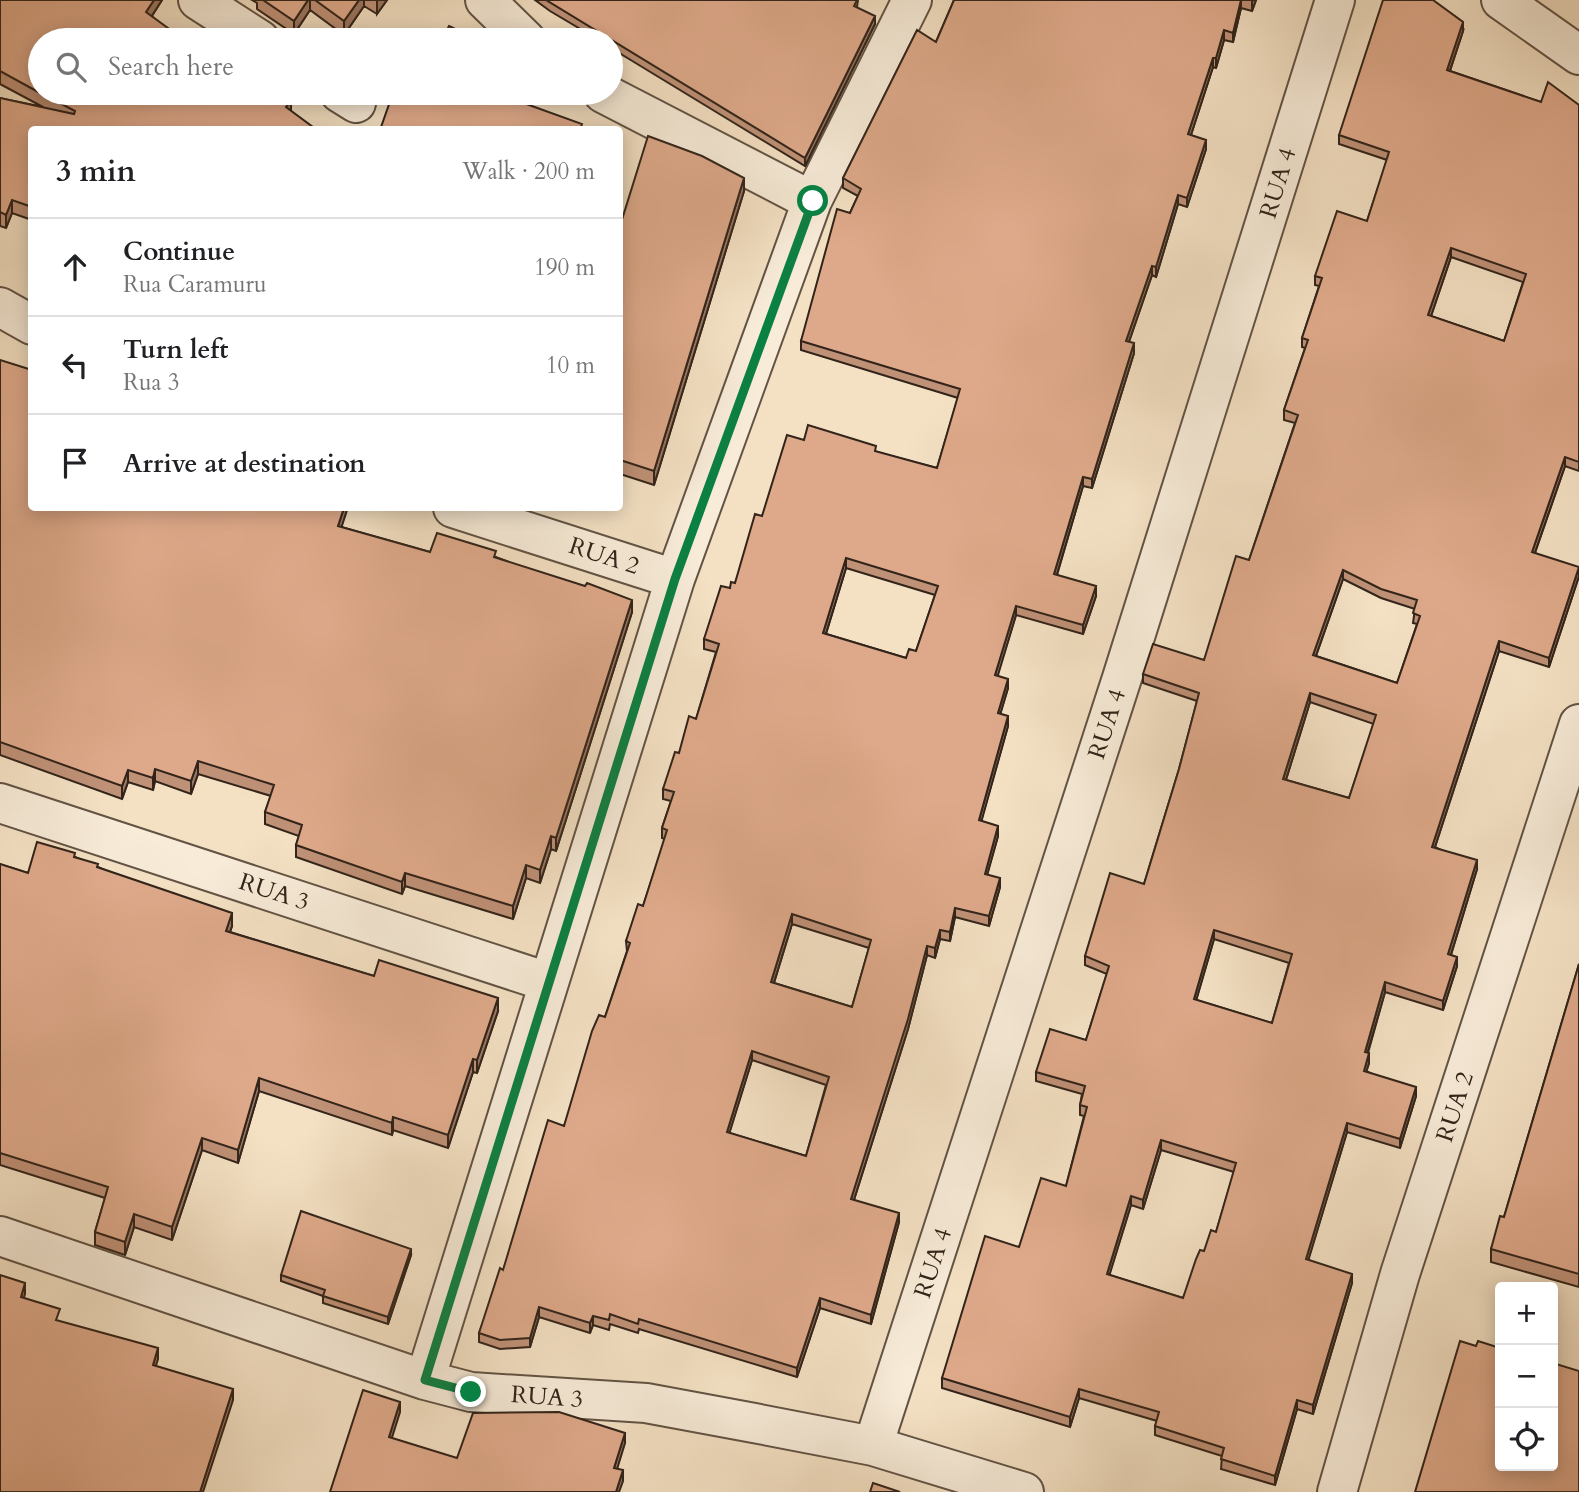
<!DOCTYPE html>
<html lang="en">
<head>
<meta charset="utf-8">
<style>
	:root { --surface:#fff; --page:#f2f2f2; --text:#202124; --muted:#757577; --line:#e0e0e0 }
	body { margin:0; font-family:Cardo,serif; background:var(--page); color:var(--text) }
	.controls { position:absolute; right:21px; bottom:21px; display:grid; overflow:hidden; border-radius:7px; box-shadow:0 4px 18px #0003 }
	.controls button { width:63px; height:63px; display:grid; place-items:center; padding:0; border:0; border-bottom:2px solid var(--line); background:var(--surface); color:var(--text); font:35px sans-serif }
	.stop { position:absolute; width:21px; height:21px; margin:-16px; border:5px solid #0b8043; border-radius:50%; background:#fff }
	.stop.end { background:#0b8043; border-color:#fff; box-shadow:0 2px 7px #0008 }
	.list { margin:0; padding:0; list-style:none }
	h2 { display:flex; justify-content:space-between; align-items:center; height:91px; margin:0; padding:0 28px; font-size:30px }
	h2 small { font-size:23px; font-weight:400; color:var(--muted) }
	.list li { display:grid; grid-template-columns:46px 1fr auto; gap:21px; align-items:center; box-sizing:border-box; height:98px; padding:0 28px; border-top:2px solid var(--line) }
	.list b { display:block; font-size:26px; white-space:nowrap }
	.list p { margin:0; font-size:23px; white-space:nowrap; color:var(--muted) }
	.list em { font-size:23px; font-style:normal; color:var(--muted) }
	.icon { flex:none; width:38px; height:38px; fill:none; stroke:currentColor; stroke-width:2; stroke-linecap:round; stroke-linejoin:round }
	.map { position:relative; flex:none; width:1579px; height:1492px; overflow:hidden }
	.search { position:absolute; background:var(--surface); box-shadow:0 4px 18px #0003; left:28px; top:28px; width:595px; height:77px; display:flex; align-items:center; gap:18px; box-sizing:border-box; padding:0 24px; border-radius:38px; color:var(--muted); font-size:26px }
	.panel { position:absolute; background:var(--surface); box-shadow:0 4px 18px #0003; left:28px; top:126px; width:595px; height:385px; border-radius:7px }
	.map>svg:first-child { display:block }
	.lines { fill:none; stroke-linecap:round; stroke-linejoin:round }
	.minor-casing { stroke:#625344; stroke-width:42 }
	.minor { stroke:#f8ecd9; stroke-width:38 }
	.wall { fill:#bf9177; stroke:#32241a; stroke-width:2; fill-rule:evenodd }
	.shaded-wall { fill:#9b7661; stroke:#32241a; stroke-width:2 }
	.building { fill:#dea98a; stroke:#32241a; stroke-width:2; fill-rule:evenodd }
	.route { stroke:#0b8043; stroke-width:9 }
	.labels { text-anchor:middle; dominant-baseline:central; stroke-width:5; stroke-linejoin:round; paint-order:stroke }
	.street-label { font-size:24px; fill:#32241a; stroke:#f8ecd9 }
</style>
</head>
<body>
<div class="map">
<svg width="1579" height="1492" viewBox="0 0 1579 1492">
	<rect width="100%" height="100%" fill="#f4e1c4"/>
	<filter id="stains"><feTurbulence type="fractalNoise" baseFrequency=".00286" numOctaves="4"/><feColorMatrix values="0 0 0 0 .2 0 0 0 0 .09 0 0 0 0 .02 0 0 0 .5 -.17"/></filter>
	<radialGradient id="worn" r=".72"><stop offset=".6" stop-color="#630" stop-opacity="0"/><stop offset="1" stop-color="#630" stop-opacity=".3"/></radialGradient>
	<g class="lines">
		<defs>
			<path id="minor" d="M 198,0 L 260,40
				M 485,0 L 526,40
				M 1501,0 L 1579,55
				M 340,93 L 356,103
				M 603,93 L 812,201
				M 0,307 L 32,325
				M 453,508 L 675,579
				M 0,803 L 548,982
				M 0,1236 L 425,1380 L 471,1392 L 646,1403 L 754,1423 L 873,1446 L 1024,1492
				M 425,1380 L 675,579 L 812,201 L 912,0
				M 873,1446 L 1122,678 L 1335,0
				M 1337,1492 L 1400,1274 L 1579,724"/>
		</defs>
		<!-- minor casing -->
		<use href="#minor" class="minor-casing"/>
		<!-- minor -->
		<use href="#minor" class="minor"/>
	</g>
	<!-- wall -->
	<path class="wall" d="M 0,0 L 162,0 L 152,16 L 172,40 L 40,40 L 242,94 L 280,93 L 32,130 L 32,220 L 12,213 L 6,228 L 0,226 L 0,98 L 43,107 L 0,84 Z
		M 252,0 L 387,0 L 377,14 L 364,6 L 344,35 L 310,10 L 294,34 L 257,9 L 257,3 Z
		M 535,0 L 858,0 L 857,7 L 875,24 L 805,166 L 611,48 L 611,40 L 599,40 L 550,11 Z
		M 954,0 L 1256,0 L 1252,11 L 1241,8 L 1233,42 L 1224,40 L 1216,68 L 1213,67 L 1191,135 L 1206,149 L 1187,207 L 1178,204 L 1156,277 L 1152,275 L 1129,342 L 1134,353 L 1092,488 L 1083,486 L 1057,575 L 1096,596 L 1083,634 L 1016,615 L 997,676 L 1008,688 L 1000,714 L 1008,726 L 981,821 L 998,836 L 987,874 L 1000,887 L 989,926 L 955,917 L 950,941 L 940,939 L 935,958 L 927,955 L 908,1029 L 854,1200 L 899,1222 L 871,1324 L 820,1308 L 797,1377 L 639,1329 L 638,1333 L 610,1324 L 609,1330 L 593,1325 L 590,1333 L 539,1317 L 530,1347 L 500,1349 L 479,1342 L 479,1333 L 503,1270 L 564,1126 L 605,1017 L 627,951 L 626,941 L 643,906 L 665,839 L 662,838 L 662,828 L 671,801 L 663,799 L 663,789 L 679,753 L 696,719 L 716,652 L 704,649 L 704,639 L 730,588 L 735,583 L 762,516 L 804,440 L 876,452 L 937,468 L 958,398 L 801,350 L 801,341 L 850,213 L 858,196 L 843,188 L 843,178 L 936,42 ZM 846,568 L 935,595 L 916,651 L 906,658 L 826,634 ZM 792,924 L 869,948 L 852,1007 L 774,983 ZM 752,1060 L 826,1085 L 806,1156 L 729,1133 Z
		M 1463,31 L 1450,71 L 1541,102 L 1579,105 L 1579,471 L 1565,466 L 1535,553 L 1579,576 L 1549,667 L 1499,651 L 1435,847 L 1477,869 L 1451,955 L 1457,966 L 1443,1010 L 1385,992 L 1368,1053 L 1369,1063 L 1366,1071 L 1416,1096 L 1400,1148 L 1347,1132 L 1308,1260 L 1352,1283 L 1313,1414 L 1297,1409 L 1275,1485 L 1221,1469 L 1222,1456 L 1155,1435 L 1155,1426 L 1157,1421 L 1079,1398 L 1070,1427 L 942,1388 L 942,1378 L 1019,1247 L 1066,1186 L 1084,1116 L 1080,1115 L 1080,1105 L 1082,1094 L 1036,1081 L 1036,1072 L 1086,1040 L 1107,974 L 1085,965 L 1085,956 L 1144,884 L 1179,769 L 1197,701 L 1143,683 L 1143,674 L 1204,660 L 1249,560 L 1295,423 L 1284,420 L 1284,410 L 1305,348 L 1302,347 L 1302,338 L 1319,286 L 1315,285 L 1315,276 L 1367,221 L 1387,160 L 1339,144 L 1339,135 ZM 1451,257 L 1523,282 L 1504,341 L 1431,316 ZM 1343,579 L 1381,598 L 1415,609 L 1413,623 L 1417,624 L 1397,683 L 1316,656 ZM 1310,702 L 1374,724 L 1349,798 L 1286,780 ZM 1214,939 L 1289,963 L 1272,1023 L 1196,1000 ZM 1161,1150 L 1234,1172 L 1216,1232 L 1204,1251 L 1183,1298 L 1109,1275 L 1131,1205 L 1143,1209 Z
		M 744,191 L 654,485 L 620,474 L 620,226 Z
		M 0,360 L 32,508 L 347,508 L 341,527 L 430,552 L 496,557 L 632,612 L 556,851 L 551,849 L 540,883 L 526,878 L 513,919 L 405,886 L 402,894 L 296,857 L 296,845 L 299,836 L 265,824 L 265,812 L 271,796 L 198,774 L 191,794 L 155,781 L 153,790 L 128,782 L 122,799 L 0,755 Z
		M 75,857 L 232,926 L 230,932 L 374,976 L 498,1011 L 477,1073 L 473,1072 L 448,1148 L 393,1130 L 392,1135 L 259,1091 L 238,1163 L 202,1150 L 172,1240 L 134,1227 L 125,1255 L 95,1245 L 95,1232 L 105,1198 L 0,1165 L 0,864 L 28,873 Z
		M 1579,964 L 1579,1287 L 1491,1262 L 1491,1249 L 1504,1217 Z
		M 411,1255 L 388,1324 L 323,1303 L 323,1296 L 281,1281 L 281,1275 Z"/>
	<!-- shaded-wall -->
	<path class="shaded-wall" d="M 154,0 L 162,0 L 146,25 L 146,12 Z
		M 308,0 L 310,0 L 310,10 L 294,34 L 294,21 Z
		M 359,0 L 364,0 L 364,6 L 344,35 L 344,21 Z
		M 378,0 L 387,0 L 377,14 L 377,1 Z
		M 1241,0 L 1241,8 L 1233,42 L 1233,33 Z
		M 1253,0 L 1256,0 L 1252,11 L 1252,2 Z
		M 875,16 L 875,24 L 805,166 L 805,158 Z
		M 1463,22 L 1463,31 L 1447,79 L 1447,70 Z
		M 1224,30 L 1224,40 L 1216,68 L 1216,58 Z
		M 172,31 L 172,40 L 166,40 Z
		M 1213,58 L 1213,67 L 1188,144 L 1188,134 Z
		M 291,100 L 291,113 L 286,107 Z
		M 1206,140 L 1206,149 L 1187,207 L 1187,198 Z
		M 744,178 L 744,191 L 654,485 L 654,471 Z
		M 1178,195 L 1178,204 L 1156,277 L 1156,267 Z
		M 12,200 L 12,213 L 6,228 L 6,215 Z
		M 1451,248 L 1451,257 L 1428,325 L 1428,315 Z
		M 1152,266 L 1152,275 L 1126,350 L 1126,341 Z
		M 1134,343 L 1134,353 L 1092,488 L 1092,479 Z
		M 1565,457 L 1565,466 L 1532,561 L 1532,552 Z
		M 1083,477 L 1083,486 L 1054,584 L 1054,574 Z
		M 344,508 L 347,508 L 347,510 L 338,538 L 338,526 Z
		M 846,558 L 846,568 L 823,643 L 823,633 Z
		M 1579,567 L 1579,576 L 1549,667 L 1549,658 Z
		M 1343,570 L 1343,579 L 1313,664 L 1313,655 Z
		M 1096,586 L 1096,596 L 1083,634 L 1083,625 Z
		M 632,600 L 632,612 L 556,851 L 556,838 Z
		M 1016,606 L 1016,615 L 995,685 L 995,675 Z
		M 1499,641 L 1499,651 L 1432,856 L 1432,847 Z
		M 1008,679 L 1008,688 L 998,722 L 998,713 Z
		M 1310,693 L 1310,702 L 1283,789 L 1283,779 Z
		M 1008,716 L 1008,726 L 979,830 L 979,820 Z
		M 198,761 L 198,774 L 191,794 L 191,781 Z
		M 155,769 L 155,781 L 153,790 L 153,778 Z
		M 128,770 L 128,782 L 122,799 L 122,786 Z
		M 998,826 L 998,836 L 985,883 L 985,874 Z
		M 551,836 L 551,849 L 540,883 L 540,870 Z
		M 1477,860 L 1477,869 L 1448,964 L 1448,954 Z
		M 526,865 L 526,878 L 513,919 L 513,906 Z
		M 405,873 L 405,886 L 402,894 L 402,882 Z
		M 1000,878 L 1000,887 L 989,926 L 989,916 Z
		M 955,908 L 955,917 L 950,941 L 950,932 Z
		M 232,913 L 232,926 L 226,943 L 226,931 Z
		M 792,914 L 792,924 L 771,992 L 771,982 Z
		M 940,930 L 940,939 L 935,958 L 935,948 Z
		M 1214,930 L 1214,939 L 1194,1008 L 1194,999 Z
		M 927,946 L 927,955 L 908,1029 L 851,1209 L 851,1199 Z
		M 1457,957 L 1457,966 L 1443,1010 L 1443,1001 Z
		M 1385,982 L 1385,992 L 1365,1061 L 1365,1052 Z
		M 498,998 L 498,1011 L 477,1073 L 477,1060 Z
		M 752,1051 L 752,1060 L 727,1141 L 727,1132 Z
		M 1369,1053 L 1369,1063 L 1364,1080 L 1364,1071 Z
		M 473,1059 L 473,1072 L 448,1148 L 448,1135 Z
		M 259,1078 L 259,1091 L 238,1163 L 238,1150 Z
		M 1416,1087 L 1416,1096 L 1400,1148 L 1400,1139 Z
		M 393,1117 L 393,1130 L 392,1135 L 392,1123 Z
		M 1347,1123 L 1347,1132 L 1306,1268 L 1306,1259 Z
		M 202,1138 L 202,1150 L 172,1240 L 172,1227 Z
		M 1161,1140 L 1161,1150 L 1143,1209 L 1143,1200 Z
		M 1131,1196 L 1131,1205 L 1107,1283 L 1107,1274 Z
		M 899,1213 L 899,1222 L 871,1324 L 871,1315 Z
		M 134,1214 L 134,1227 L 125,1255 L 125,1242 Z
		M 411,1249 L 411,1255 L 388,1324 L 388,1317 Z
		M 1352,1274 L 1352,1283 L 1313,1414 L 1313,1405 Z
		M 25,1283 L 25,1294 L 21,1307 L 21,1297 Z
		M 820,1298 L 820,1308 L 797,1377 L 797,1368 Z
		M 539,1307 L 539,1317 L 530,1347 L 530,1338 Z
		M 593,1316 L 593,1325 L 590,1333 L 590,1323 Z
		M 158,1348 L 158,1359 L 153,1375 L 153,1365 Z
		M 233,1389 L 233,1400 L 203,1492 L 200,1492 Z
		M 1079,1389 L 1079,1398 L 1070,1427 L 1070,1417 Z
		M 1297,1400 L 1297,1409 L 1275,1485 L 1275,1476 Z
		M 400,1402 L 400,1412 L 389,1447 L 389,1437 Z
		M 625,1433 L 625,1443 L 614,1479 L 614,1468 Z
		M 623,1470 L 623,1481 L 619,1492 L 616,1492 Z"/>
	<!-- building -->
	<path class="building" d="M 0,0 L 154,0 L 146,12 L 172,31 L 166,40 L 167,40 L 40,40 L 40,93 L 0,71 Z
		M 263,0 L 308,0 L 294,21 Z
		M 315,0 L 359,0 L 344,21 Z
		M 546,0 L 857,0 L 854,6 L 875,16 L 805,158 Z
		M 954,0 L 1241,0 L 1233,33 L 1224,30 L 1216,58 L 1213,58 L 1188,134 L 1206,140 L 1187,198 L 1178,195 L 1156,267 L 1152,266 L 1126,341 L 1134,343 L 1092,479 L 1083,477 L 1054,574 L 1096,586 L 1083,625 L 1016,606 L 995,675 L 1008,679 L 998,713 L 1008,716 L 979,820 L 998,826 L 985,874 L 1000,878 L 989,916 L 955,908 L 950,932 L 940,930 L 935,948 L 927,946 L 908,1019 L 851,1199 L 899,1213 L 871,1315 L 820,1298 L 797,1368 L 639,1319 L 638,1324 L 610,1314 L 609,1320 L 593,1316 L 590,1323 L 539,1307 L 530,1338 L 500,1340 L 479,1333 L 500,1268 L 503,1270 L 548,1120 L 564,1126 L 592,1031 L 599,1015 L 605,1017 L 630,943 L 626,941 L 638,904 L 643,906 L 667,830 L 662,828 L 674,792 L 663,789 L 675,752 L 679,753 L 689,716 L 696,719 L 719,644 L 704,639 L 721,586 L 730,588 L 731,582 L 735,583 L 755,514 L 762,516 L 787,435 L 804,440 L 808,425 L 876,446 L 875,451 L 937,468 L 960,389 L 801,341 L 837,209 L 850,213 L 861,189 L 843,178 L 917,30 L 936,42 ZM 846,558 L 938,586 L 916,651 L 909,649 L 906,658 L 823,633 ZM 792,914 L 871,940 L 852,1007 L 771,982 ZM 752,1051 L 829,1077 L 806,1156 L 727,1132 Z
		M 1383,0 L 1433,0 L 1463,22 L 1447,70 L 1541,102 L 1548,82 L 1579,105 L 1579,462 L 1565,457 L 1532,552 L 1579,567 L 1549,658 L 1499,641 L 1432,847 L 1477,860 L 1448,954 L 1457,957 L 1443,1001 L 1385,982 L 1365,1052 L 1369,1053 L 1364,1071 L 1416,1087 L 1400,1139 L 1347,1123 L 1306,1259 L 1352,1274 L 1313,1405 L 1297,1400 L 1275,1476 L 1221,1459 L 1224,1448 L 1155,1426 L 1159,1412 L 1079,1389 L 1070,1417 L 942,1378 L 985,1236 L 1019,1247 L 1041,1178 L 1066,1186 L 1087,1107 L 1080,1105 L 1085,1086 L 1036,1072 L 1050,1029 L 1086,1040 L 1109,966 L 1085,956 L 1110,873 L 1144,884 L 1179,769 L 1199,693 L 1143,674 L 1153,644 L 1204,660 L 1236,556 L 1249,560 L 1298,415 L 1284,410 L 1308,340 L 1302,338 L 1322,278 L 1315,276 L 1337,211 L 1367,221 L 1389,152 L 1339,135 ZM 1451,248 L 1526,274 L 1504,341 L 1428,315 ZM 1343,570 L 1381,589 L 1417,600 L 1413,613 L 1420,616 L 1397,683 L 1313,655 ZM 1310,693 L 1376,715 L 1349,798 L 1283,779 ZM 1214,930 L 1292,954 L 1272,1023 L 1194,999 ZM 1161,1140 L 1236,1163 L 1216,1232 L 1211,1230 L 1204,1251 L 1200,1250 L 1196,1259 L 1183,1298 L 1107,1274 L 1131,1196 L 1143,1200 Z
		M 449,26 L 478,40 L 442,40 Z
		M 481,35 L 493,40 L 478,40 Z
		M 41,93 L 241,93 L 242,94 L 243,93 L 280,93 L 291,100 L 286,107 L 317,130 L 32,130 L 32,207 L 12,200 L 6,215 L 0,212 L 0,98 L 74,114 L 75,111 Z
		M 393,93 L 496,93 L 582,124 L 580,130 L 380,130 Z
		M 648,136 L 702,156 L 744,178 L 654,471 L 620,460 L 620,226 Z
		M 0,360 L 32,370 L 32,508 L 344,508 L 338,526 L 430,552 L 437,533 L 496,551 L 494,557 L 585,586 L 587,583 L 632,600 L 556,838 L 551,836 L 540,870 L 526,865 L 513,906 L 405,873 L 402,882 L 296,845 L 302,825 L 265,812 L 274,785 L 198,761 L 191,781 L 155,769 L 153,778 L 128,770 L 122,786 L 0,742 Z
		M 37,842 L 75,853 L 74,857 L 98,864 L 97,867 L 232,913 L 226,931 L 374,976 L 379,960 L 498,998 L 477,1060 L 473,1059 L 448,1135 L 393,1117 L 392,1123 L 259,1078 L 238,1150 L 202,1138 L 172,1227 L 134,1214 L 125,1242 L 95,1232 L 108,1187 L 0,1153 L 0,864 L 28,873 Z
		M 1579,964 L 1579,1274 L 1491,1249 L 1500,1216 L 1504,1217 Z
		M 301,1211 L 411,1249 L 388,1317 L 323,1296 L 325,1290 L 281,1275 Z
		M 0,1275 L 25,1283 L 21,1297 L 60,1309 L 56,1320 L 158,1348 L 153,1365 L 233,1389 L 200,1492 L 0,1492 Z
		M 1460,1341 L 1476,1346 L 1478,1341 L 1500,1348 L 1500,1466 L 1553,1466 L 1553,1363 L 1579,1371 L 1579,1492 L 1415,1492 Z
		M 363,1390 L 400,1402 L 389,1437 L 457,1458 L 473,1413 L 559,1412 L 625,1433 L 614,1468 L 623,1470 L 616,1492 L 330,1492 Z
		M 873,1483 L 900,1492 L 870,1492 Z"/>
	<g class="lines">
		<!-- route -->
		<path class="route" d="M 471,1392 L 425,1380 L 675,579 L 813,201"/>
	</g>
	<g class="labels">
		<!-- street labels -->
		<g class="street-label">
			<text transform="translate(1278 183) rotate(-73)">RUA 4</text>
			<text transform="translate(604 556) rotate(18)">RUA 2</text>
			<text transform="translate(1107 724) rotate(-72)">RUA 4</text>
			<text transform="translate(274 892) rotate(18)">RUA 3</text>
			<text transform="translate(1455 1107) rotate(-72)">RUA 2</text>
			<text transform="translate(933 1263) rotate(-72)">RUA 4</text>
			<text transform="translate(547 1397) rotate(4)">RUA 3</text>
		</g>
	</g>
	<rect width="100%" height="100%" filter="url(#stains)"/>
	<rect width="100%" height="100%" fill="url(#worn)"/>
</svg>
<div class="controls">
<button>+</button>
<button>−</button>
<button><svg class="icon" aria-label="locate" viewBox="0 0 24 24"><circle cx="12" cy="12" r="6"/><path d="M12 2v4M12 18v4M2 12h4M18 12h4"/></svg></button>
</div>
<div class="stop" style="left:813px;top:201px"></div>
<div class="stop end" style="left:471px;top:1392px"></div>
<div class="search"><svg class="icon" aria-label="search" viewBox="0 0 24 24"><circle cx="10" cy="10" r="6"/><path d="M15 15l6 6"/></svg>Search here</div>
<section class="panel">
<h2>3 min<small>Walk · 200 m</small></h2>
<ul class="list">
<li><svg class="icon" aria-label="ahead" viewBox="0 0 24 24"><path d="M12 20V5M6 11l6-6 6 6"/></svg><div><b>Continue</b><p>Rua Caramuru</p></div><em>190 m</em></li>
<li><svg class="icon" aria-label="left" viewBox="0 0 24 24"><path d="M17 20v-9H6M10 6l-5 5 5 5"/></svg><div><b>Turn left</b><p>Rua 3</p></div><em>10 m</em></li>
<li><svg class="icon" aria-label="arrive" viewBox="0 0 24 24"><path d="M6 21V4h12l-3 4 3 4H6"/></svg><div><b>Arrive at destination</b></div></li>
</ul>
</section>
</div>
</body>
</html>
